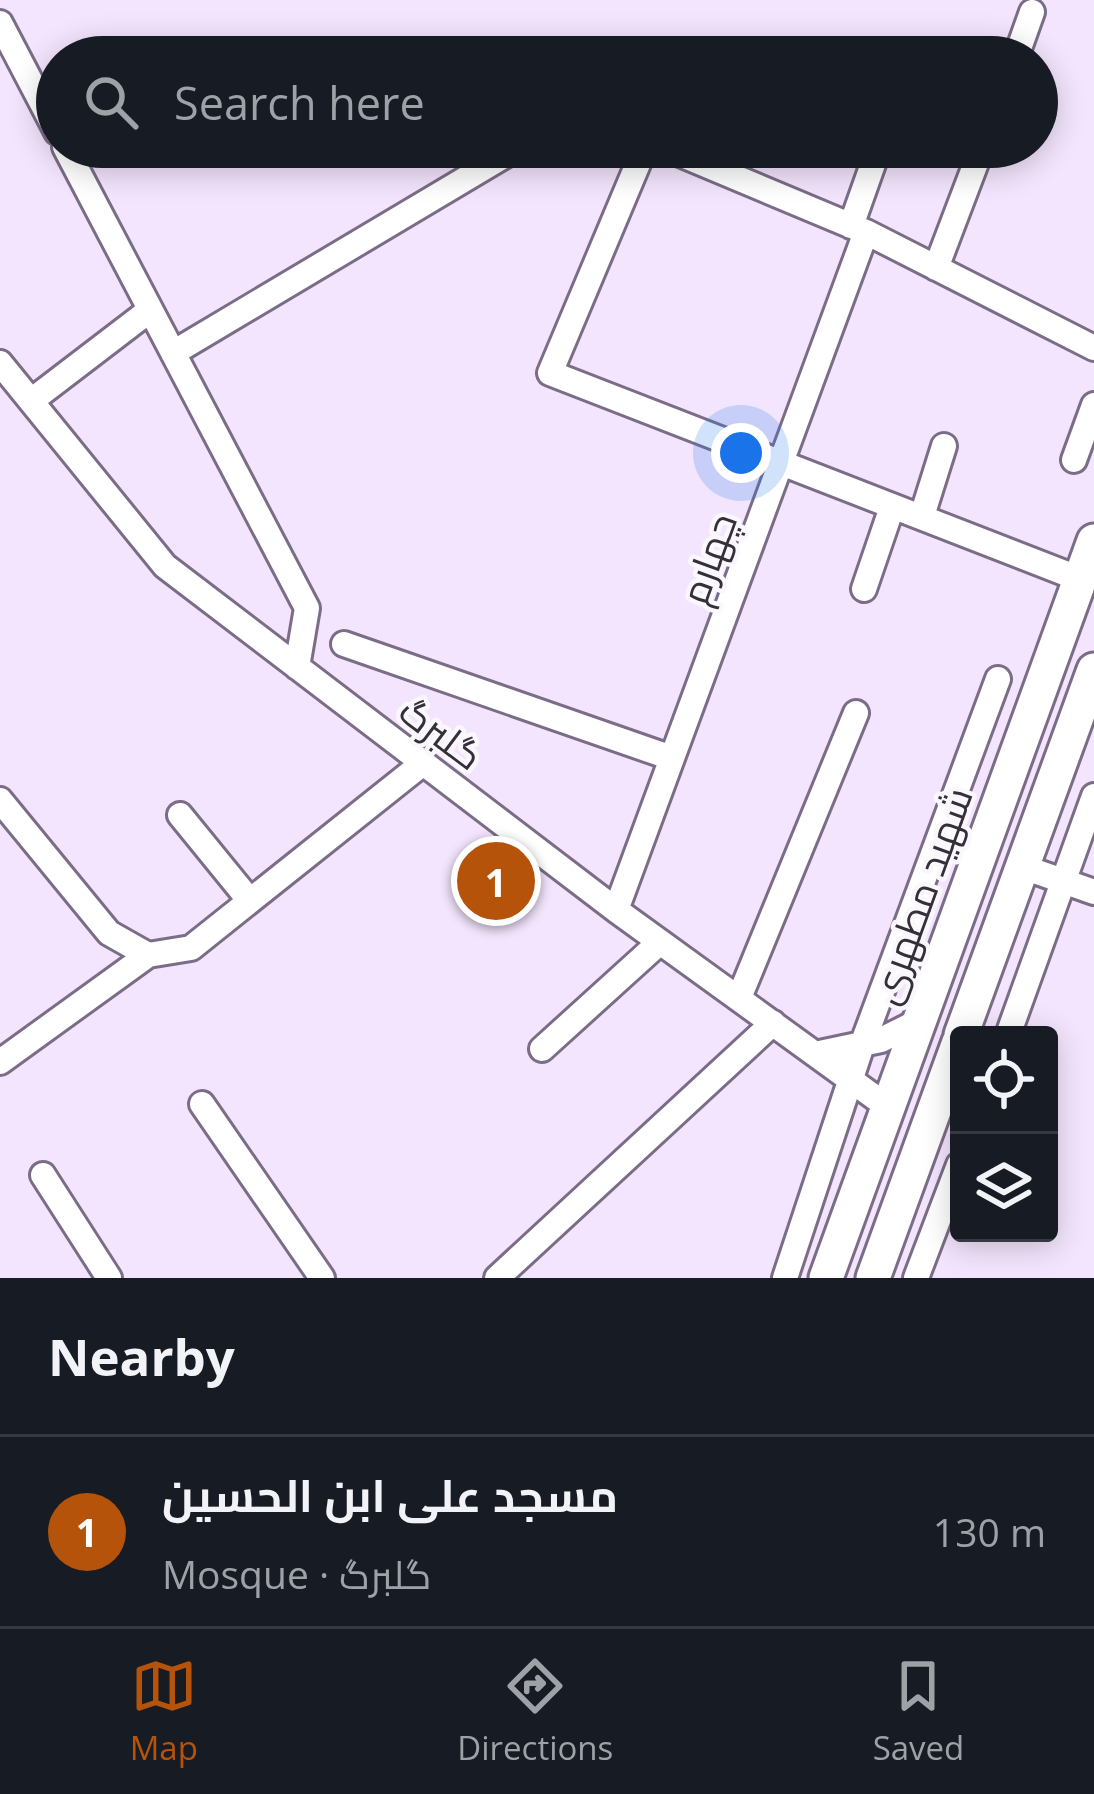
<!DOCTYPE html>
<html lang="en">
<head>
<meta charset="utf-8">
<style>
	:root { --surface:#171b24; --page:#20242c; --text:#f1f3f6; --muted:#9ea1a6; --line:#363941; --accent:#b45309 }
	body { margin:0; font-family:"Open Sans",Cairo,sans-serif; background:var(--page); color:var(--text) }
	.controls { position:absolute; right:36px; bottom:36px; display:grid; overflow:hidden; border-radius:12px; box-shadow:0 6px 30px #0003 }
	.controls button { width:108px; height:108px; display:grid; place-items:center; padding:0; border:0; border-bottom:3px solid var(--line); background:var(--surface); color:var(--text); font:60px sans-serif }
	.you { position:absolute; left:741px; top:453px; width:42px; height:42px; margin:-30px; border:9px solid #fff; border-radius:50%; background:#1a73e8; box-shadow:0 0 0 18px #1a73e833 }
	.badge { display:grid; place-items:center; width:78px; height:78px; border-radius:50%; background:var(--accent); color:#fff; font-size:39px; font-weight:700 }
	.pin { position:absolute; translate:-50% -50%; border:6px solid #fff; box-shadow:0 3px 12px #0006 }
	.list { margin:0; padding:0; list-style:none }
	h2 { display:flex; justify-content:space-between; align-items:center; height:156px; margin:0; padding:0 48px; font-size:51px }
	h2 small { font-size:39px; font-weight:400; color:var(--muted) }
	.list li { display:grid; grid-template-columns:78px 1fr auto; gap:36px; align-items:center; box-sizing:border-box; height:192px; padding:0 48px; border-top:3px solid var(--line) }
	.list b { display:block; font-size:45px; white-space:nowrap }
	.list p { margin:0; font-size:39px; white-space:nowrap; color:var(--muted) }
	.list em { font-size:39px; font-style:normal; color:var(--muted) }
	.icon { flex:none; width:66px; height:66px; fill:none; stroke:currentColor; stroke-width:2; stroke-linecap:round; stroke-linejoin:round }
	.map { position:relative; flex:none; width:1094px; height:1278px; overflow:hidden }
	.search { position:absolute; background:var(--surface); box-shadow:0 6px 30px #0003; left:36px; right:36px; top:36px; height:132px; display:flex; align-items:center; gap:30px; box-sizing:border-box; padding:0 42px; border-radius:66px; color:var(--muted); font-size:45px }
	.sheet { height:348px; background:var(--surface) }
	nav { display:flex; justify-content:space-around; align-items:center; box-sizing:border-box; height:168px; border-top:3px solid var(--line); background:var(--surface); font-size:33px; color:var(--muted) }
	nav a { display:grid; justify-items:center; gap:6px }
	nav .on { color:var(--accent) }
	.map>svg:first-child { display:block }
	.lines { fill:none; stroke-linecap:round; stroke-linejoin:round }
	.street-casing { stroke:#7b6d87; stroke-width:30 }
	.secondary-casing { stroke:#7b6d87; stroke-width:39 }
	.street { stroke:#fff; stroke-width:24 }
	.secondary { stroke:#fff; stroke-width:33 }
	.labels { text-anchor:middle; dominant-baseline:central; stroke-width:9; stroke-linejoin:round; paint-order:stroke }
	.street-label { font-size:39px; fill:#352f3a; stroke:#faf7fd }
</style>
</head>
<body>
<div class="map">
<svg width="1094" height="1278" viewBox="0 0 1094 1278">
	<rect width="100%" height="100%" fill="#f3e5fd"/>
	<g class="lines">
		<defs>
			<path id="street" d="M 0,23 L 57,132
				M 670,57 L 680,51
				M 1016,57 L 1032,12
				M 65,147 L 307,608 L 297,667
				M 645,147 L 550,373 L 1080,579
				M 663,147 L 866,232 L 1094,348
				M 851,226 L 879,147
				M 936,268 L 982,147
				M 173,353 L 519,147
				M 0,363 L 165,566 L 616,910 L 888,1107
				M 31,401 L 150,310
				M 1074,460 L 1094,405
				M 922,516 L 944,446
				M 864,589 L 892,507
				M 344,644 L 672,758
				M 0,800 L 109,933 L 148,955
				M 180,815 L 250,901
				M 1023,867 L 1094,892
				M 616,910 L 866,232
				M 739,998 L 856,713
				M 1008,1035 L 1094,796
				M 542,1049 L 660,942
				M 815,1054 L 881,1040 L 919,1021
				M 0,1062 L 148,955 L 191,948 L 423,763
				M 202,1104 L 322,1278
				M 43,1175 L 109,1278
				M 497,1278 L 773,1023
				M 785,1278 L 862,1045 L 998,679
				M 916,1278 L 959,1165"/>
			<path id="secondary" d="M 961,1035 L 1094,670
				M 826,1278 L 1094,541
				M 873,1278 L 959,1042"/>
		</defs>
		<!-- street casing -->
		<use href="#street" class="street-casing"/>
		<!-- secondary casing -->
		<use href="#secondary" class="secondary-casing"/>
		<!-- street -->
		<use href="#street" class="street"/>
		<!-- secondary -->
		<use href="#secondary" class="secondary"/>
	</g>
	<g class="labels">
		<!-- street labels -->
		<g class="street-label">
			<text transform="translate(707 558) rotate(-70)">چهارم</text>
			<text transform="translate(442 732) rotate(37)">گلبرگ</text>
			<text transform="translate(920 895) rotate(-70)">شهید مطهری</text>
		</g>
	</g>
</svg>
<div class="controls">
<button><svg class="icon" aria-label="locate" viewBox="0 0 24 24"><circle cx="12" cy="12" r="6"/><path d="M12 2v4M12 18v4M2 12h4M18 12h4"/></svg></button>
<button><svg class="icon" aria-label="layers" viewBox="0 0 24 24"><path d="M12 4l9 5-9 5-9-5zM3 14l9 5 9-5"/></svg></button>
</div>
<div class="you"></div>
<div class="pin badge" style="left:496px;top:881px">1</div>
<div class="search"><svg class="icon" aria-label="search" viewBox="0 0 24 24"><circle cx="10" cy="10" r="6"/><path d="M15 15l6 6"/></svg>Search here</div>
</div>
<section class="sheet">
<h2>Nearby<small></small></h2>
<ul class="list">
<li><span class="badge">1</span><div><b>مسجد علی ابن الحسین</b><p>Mosque · گلبرگ</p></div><em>130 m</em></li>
</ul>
</section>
<nav>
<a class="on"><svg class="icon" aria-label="map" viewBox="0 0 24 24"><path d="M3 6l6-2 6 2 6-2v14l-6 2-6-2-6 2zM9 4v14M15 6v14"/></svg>Map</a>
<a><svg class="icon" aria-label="directions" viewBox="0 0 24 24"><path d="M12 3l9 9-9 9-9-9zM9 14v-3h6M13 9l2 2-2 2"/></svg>Directions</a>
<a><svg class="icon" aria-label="saved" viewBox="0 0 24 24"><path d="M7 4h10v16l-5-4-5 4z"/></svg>Saved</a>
</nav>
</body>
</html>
